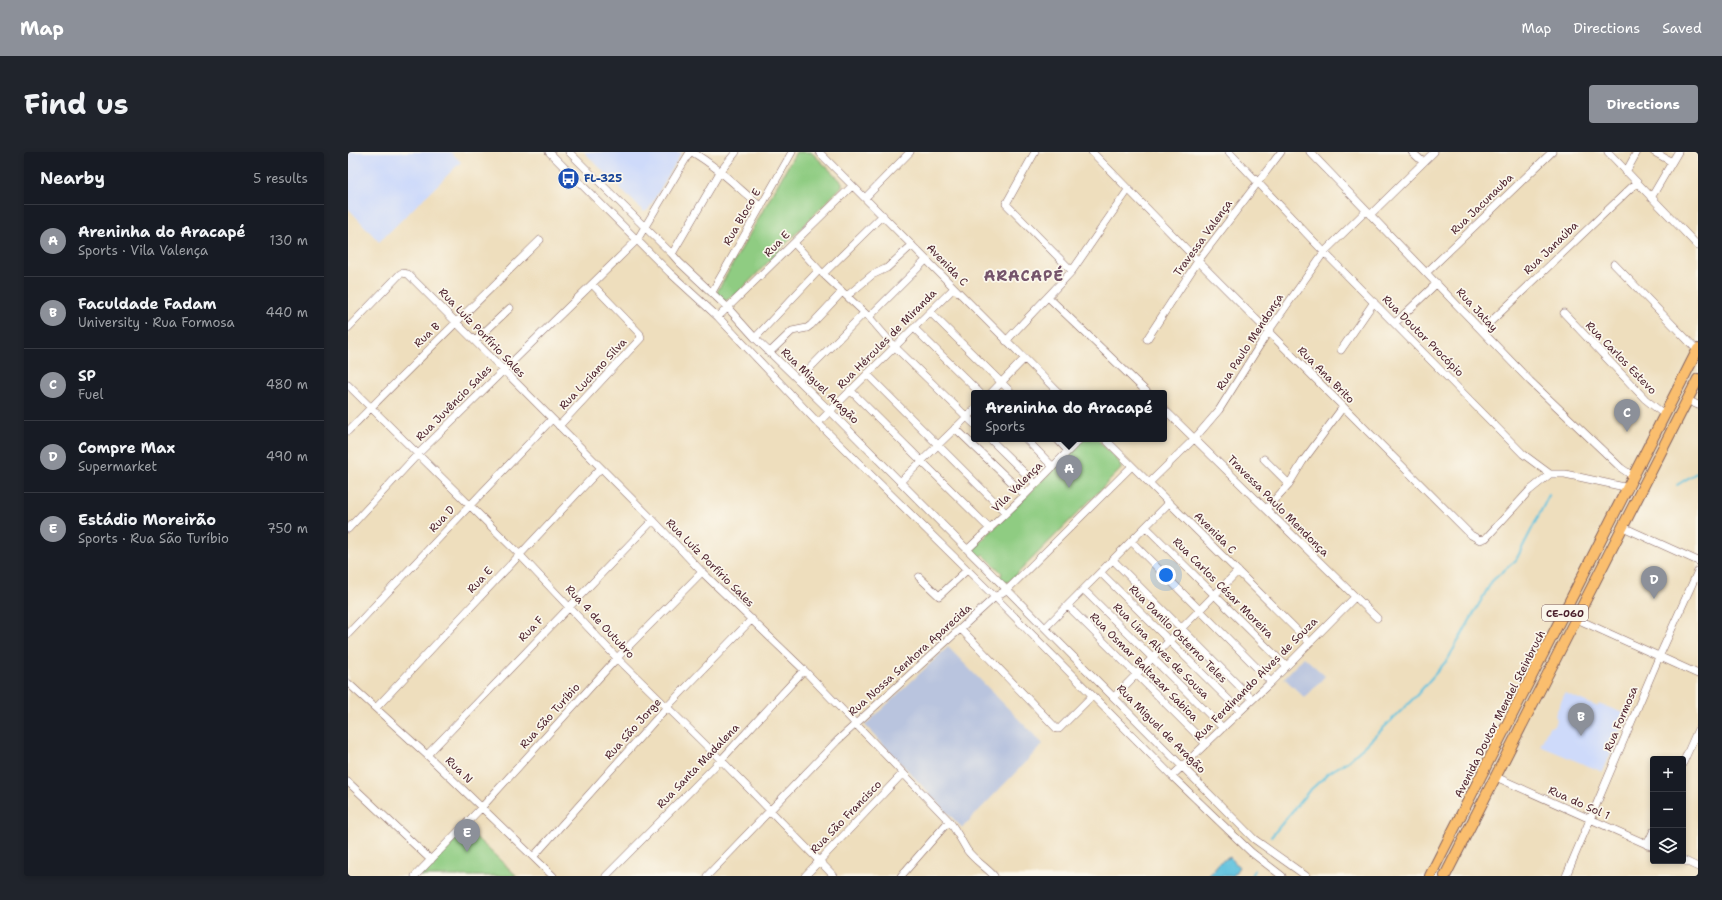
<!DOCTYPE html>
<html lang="en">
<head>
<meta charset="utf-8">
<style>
	:root { --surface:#171b24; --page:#20242c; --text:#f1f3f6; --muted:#9ea1a6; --line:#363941; --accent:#8c9099 }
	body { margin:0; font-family:"Shantell Sans",sans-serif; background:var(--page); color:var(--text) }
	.controls { position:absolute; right:12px; bottom:12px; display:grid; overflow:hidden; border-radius:4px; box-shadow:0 2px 6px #0003 }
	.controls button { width:36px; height:36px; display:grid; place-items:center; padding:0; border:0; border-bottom:1px solid var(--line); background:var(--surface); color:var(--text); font:20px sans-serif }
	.you { position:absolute; left:818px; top:423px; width:14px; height:14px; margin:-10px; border:3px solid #fff; border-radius:50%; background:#1a73e8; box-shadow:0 0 0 6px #1a73e833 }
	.badge { display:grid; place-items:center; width:26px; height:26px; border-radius:50%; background:var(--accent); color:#fff; font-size:13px; font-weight:700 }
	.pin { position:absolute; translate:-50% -33px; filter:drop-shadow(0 1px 2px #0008) }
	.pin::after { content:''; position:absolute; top:21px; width:14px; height:12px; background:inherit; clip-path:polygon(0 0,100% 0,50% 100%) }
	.popup { position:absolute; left:623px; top:238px; width:196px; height:52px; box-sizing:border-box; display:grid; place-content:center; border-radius:4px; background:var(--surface); filter:drop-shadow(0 1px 3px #0005); font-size:13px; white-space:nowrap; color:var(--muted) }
	.popup b { font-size:15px; color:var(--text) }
	.popup::after { content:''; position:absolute; left:50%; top:100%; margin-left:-8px; border:8px solid transparent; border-top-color:var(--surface) }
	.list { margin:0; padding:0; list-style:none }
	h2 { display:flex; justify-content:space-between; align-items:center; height:52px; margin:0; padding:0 16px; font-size:17px }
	h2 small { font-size:13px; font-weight:400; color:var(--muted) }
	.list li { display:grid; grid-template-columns:26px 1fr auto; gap:12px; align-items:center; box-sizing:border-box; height:72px; padding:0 16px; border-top:1px solid var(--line) }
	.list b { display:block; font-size:15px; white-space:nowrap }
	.list p { margin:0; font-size:13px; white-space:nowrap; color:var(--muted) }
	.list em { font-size:13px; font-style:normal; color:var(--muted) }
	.icon { flex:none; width:22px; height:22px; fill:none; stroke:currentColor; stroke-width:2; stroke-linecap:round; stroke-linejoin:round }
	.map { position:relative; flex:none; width:1350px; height:724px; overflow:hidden; border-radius:4px }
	header { display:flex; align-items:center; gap:24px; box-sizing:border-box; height:56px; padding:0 20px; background:var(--accent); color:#fff }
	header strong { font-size:19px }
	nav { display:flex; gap:22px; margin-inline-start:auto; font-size:14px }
	.intro { display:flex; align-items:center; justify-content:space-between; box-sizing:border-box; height:96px; padding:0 24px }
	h1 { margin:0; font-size:28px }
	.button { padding:10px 18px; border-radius:4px; background:var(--accent); color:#fff; font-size:14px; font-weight:700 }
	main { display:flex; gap:24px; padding:0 24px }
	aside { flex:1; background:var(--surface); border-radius:4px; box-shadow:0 2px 6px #0003 }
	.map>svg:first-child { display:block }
	.built { fill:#cedafa }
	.industrial { fill:#b9c4de }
	.green { fill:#8fcc82; stroke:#6c7656 }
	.water { fill:#60c2de; stroke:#557084 }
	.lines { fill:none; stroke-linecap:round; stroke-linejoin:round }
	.stream { stroke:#60c2de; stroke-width:2 }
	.minor-casing { stroke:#83625e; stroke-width:8 }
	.highway-casing { stroke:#83625e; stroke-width:12 }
	.minor { stroke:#fff; stroke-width:7 }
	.highway { stroke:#fabe6e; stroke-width:10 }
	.labels { text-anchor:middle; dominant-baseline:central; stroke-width:3.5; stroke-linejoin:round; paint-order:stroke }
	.shield { fill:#fbf7ec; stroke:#7f6065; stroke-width:1 }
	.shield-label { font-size:10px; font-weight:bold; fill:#4a1f2b }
	.transit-label { font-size:11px; font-weight:bold; fill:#164399; stroke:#fbf7ec; text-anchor:start }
	.street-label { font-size:11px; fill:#4a1f2b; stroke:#fbf7ec }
	.district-label { font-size:15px; font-weight:bold; letter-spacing:1px; fill:#75546b; stroke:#fbf7ec }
</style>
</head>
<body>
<header>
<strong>Map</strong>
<nav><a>Map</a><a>Directions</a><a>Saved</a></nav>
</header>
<div class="intro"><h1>Find us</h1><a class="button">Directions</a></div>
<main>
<aside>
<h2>Nearby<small>5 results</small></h2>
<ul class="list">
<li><span class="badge">A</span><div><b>Areninha do Aracapé</b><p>Sports · Vila Valença</p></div><em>130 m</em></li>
<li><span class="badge">B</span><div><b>Faculdade Fadam</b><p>University · Rua Formosa</p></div><em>440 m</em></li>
<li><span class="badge">C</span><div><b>SP</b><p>Fuel</p></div><em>480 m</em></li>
<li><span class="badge">D</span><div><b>Compre Max</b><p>Supermarket</p></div><em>490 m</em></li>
<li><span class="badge">E</span><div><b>Estádio Moreirão</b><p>Sports · Rua São Turíbio</p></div><em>750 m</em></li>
</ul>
</aside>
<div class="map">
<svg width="1350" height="724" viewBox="0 0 1350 724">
	<rect width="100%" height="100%" fill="#fbf7ec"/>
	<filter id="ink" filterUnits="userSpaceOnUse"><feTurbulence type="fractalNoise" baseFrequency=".025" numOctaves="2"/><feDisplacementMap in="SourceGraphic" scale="8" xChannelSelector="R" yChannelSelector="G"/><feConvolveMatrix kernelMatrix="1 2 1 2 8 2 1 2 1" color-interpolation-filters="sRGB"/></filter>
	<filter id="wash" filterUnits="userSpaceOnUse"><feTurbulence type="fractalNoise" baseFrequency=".012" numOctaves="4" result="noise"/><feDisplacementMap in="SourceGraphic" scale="16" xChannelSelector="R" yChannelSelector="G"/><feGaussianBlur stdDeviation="0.9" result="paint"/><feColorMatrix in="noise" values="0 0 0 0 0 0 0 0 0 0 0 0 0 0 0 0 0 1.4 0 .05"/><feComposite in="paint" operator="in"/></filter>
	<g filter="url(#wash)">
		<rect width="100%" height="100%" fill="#eedebd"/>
		<!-- built -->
		<path class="built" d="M 0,0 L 103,0 L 113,10 L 31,90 L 0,56 Z
			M 236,0 L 334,0 L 300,58 L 296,60 Z
			M 1217,541 L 1250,555 L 1251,552 L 1279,562 L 1255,620 L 1192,594 L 1201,575 L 1205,575 L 1209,568 L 1207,563 Z"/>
		<!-- industrial -->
		<path class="industrial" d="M 600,495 L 695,592 L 614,676 L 517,573 Z
			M 956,505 L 977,524 L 957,546 L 936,526 Z"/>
		<!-- green -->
		<path class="green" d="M 448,0 L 463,0 L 494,30 L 494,34 L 390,141 L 377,149 L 370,144 L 369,140 Z
			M 736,287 L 749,287 L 772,311 L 773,317 L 661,430 L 656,430 L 652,426 L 654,421 L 635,402 L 632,405 L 627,401 L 627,395 Z
			M 118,676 L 169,724 L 72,724 Z"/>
		<!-- water -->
		<path class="water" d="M 882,705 L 891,715 L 885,724 L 860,724 L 872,710 Z"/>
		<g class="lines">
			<!-- stream -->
			<path class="stream" d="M 1329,333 L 1350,320
				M 923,685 L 960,640 L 982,620 L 1000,609 L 1018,593 L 1068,544 L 1100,507 L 1144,429 L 1168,408 L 1201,343
				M 903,724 L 906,718"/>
		</g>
	</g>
	<g filter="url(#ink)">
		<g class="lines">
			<defs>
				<path id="minor" d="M 201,0 L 322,121 L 370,165 L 470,271 L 647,445 L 824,624 L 903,700 L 934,724
					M 221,0 L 324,102 L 331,110 L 380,156 L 407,186 L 482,259 L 906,687 L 958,724
					M 344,0 C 370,15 390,36 413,55
					M 471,0 L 711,241
					M 687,0 L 658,52 L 724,119
					M 744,0 L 850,109 L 1123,383 L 1132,388 L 1138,386 L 1181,339 L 1202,322
					M 881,0 L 976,100 L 1175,302 L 1202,322 L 1217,322 L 1281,336
					M 962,0 L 1182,229 L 1273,316 L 1286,325
					M 1064,0 L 1075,10
					M 1260,0 L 1350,94
					M 1306,0 L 1324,10
					M 1278,20 L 1289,0
					M 517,46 L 562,0
					M 1303,46 L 1330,0
					M 1022,63 L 1086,0
					M 446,91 L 471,118 L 521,165 L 546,194 L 626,272
					M 324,102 L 372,20 L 388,0
					M 1266,112 L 1349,198
					M 1079,120 L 1204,0
					M 475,122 L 535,63
					M 364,140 L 444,0
					M 499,144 L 524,123 L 539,116 L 564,93
					M 700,145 L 800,241
					M 582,160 L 664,241
					M 1216,161 L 1297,247 L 1317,263
					M 370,165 L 504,34
					M 521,165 L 578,108
					M 1047,171 L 1089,131
					M 0,176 L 52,122 L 54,121 L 60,122 L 305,368 L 354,420 L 456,518 L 601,669 C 608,678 613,688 619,698 C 626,708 638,715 646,724
					M 566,176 L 632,241
					M 1134,178 L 1288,31
					M 407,186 L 471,118
					M 799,187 L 850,109 L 933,0
					M 127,189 L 162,156
					M 658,189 L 724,119 L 780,38
					M 993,198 L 1026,150
					M 421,201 L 444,179 L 459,176 L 463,173 L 494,140
					M 519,222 L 658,361
					M 450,228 L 516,161
					M 0,233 L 171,402 L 269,506 L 373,608 L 486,724
					M 502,238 L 642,377
					M 643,241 L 676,207
					M 1339,248 L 1350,253
					M 816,257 L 1029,466
					M 470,271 L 606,136
					M 211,274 L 293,186 L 292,182 L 244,132
					M 607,276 L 677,343
					M 0,279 C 63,214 128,151 192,88
					M 642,287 L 688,332
					M 678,287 L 705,315
					M 709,287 L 720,299
					M 757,287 L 961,490
					M 916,307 L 941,332
					M 552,330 L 626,258
					M 801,331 L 847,286 L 871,258 L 920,180 L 976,100 L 1018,59
					M 918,357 L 941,332 L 955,309 L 995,255
					M 798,375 L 938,514
					M 1275,375 L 1350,409
					M 0,377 L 70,302 L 289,88 L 342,0
					M 783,389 L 923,530
					M 620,397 L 677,343 L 732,287
					M 765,408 L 904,547
					M 753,421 L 892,559
					M 571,425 L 591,444 L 619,418
					M 736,438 L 875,576
					M 720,454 L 858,592
					M 1229,467 L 1350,522
					M 697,476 L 821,351
					M 613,477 L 709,577 L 711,577 L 744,544
					M 0,482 L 204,267
					M 0,531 L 79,603 L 205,724
					M 766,545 L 890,419
					M 28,556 L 253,316
					M 79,603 L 305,368
					M 1335,611 L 1350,577
					M 824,624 L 923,530 L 1007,445
					M 1148,625 L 1305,695
					M 0,630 L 83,708
					M 1299,693 L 1305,680
					M 186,704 L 319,555 L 404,467
					M 1335,708 L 1350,715
					M 67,724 L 134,655 L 269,506 L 354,420
					M 258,724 L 373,608 L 456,518
					M 359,724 L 489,589 L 647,445 L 660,437 L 784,314
					M 457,724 L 555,621
					M 553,724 L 601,669
					M 1218,724 L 1311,505 L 1350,419"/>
				<path id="highway" d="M 1082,724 L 1350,197
					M 1097,724 L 1350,227"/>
			</defs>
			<!-- minor casing -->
			<use href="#minor" class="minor-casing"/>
			<!-- highway casing -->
			<use href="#highway" class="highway-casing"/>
			<!-- minor -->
			<use href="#minor" class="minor"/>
			<!-- highway -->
			<use href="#highway" class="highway"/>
		</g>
	</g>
	<!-- icons -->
	<defs>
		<symbol id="bus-disc" viewBox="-11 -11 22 22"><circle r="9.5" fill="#1a4fb4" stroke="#fbf7ec"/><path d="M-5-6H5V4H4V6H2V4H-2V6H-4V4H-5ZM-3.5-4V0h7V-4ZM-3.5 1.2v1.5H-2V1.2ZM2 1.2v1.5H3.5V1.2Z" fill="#fff"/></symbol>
	</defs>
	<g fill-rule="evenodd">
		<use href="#bus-disc" x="208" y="14" width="25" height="25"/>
	</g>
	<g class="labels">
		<!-- shield labels -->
		<rect class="shield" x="1194" y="453" width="46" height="16" rx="3"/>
		<g class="shield-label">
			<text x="1217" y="461">CE-060</text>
		</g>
		<!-- transit labels -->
		<g class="transit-label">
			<text x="236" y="26">FL-325</text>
		</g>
		<!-- street labels -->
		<g class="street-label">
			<text transform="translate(1134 52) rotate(-44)">Rua Jacunauba</text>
			<text transform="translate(394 65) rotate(-60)">Rua Bloco E</text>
			<text transform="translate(855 86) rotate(-54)">Travessa Valença</text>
			<text transform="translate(429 92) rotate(-45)">Rua E</text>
			<text transform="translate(1203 96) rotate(-44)">Rua Janaúba</text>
			<text transform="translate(599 113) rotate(46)">Avenida C</text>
			<text transform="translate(1129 158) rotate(47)">Rua Jatay</text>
			<text transform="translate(134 181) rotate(46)">Rua Luíz Porfírio Sales</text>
			<text transform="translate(79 183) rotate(-43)">Rua B</text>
			<text transform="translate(1075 184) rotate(45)">Rua Doutor Procópio</text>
			<text transform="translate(539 187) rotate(-45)">Rua Hércules de Miranda</text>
			<text transform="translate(902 190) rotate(-57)">Rua Paulo Mendonça</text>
			<text transform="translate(1273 206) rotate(46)">Rua Carlos Estevo</text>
			<text transform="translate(245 222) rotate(-47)">Rua Luciano Silva</text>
			<text transform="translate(978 223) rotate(45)">Rua Ana Brito</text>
			<text transform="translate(472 234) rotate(44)">Rua Miguel Aragão</text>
			<text transform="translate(106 251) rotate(-45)">Rua Juvêncio Sales</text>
			<text transform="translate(669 335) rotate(-45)">Vila Valença</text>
			<text transform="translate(930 354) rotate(45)">Travessa Paulo Mendonça</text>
			<text transform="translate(94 367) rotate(-47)">Rua D</text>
			<text transform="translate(867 381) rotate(45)">Avenida C</text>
			<text transform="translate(362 411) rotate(45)">Rua Luíz Porfírio Sales</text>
			<text transform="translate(132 428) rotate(-47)">Rua E</text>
			<text transform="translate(875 436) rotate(45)">Rua Carlos César Moreira</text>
			<text transform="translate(252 470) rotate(47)">Rua 4 de Outubro</text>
			<text transform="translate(183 477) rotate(-46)">Rua F</text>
			<text transform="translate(830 482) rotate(45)">Rua Danilo Osterno Teles</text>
			<text transform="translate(813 499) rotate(45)">Rua Lina Alves de Sousa</text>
			<text transform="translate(562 508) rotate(-42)">Rua Nossa Senhora Aparecida</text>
			<text transform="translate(796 515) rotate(45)">Rua Osmar Baltazar Sabioa</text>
			<text transform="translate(908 527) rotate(-45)">Rua Ferdinando Alves de Souza</text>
			<text transform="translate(1152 562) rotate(-63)">Avenida Doutor Mendel Steinbruch</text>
			<text transform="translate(202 564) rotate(-48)">Rua São Turíbio</text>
			<text transform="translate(1273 567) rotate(-67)">Rua Formosa</text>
			<text transform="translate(285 577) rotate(-48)">Rua São Jorge</text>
			<text transform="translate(813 577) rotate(45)">Rua Miguel de Aragão</text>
			<text transform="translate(350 614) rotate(-46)">Rua Santa Madalena</text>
			<text transform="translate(111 618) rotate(44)">Rua N</text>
			<text transform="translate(1231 651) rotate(24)">Rua do Sol 1</text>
			<text transform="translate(498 665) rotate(-46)">Rua São Francisco</text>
		</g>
		<!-- district labels -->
		<g class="district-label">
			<text x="676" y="124">ARACAPÉ</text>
		</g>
	</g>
</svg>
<div class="controls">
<button>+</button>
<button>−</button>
<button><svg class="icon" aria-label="layers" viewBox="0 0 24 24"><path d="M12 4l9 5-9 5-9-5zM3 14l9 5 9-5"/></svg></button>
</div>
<div class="you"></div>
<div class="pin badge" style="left:721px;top:336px">A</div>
<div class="popup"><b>Areninha do Aracapé</b>Sports</div>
<div class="pin badge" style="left:1233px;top:584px">B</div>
<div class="pin badge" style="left:1279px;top:280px">C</div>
<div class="pin badge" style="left:1306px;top:447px">D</div>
<div class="pin badge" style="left:119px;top:700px">E</div>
</div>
</main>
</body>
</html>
